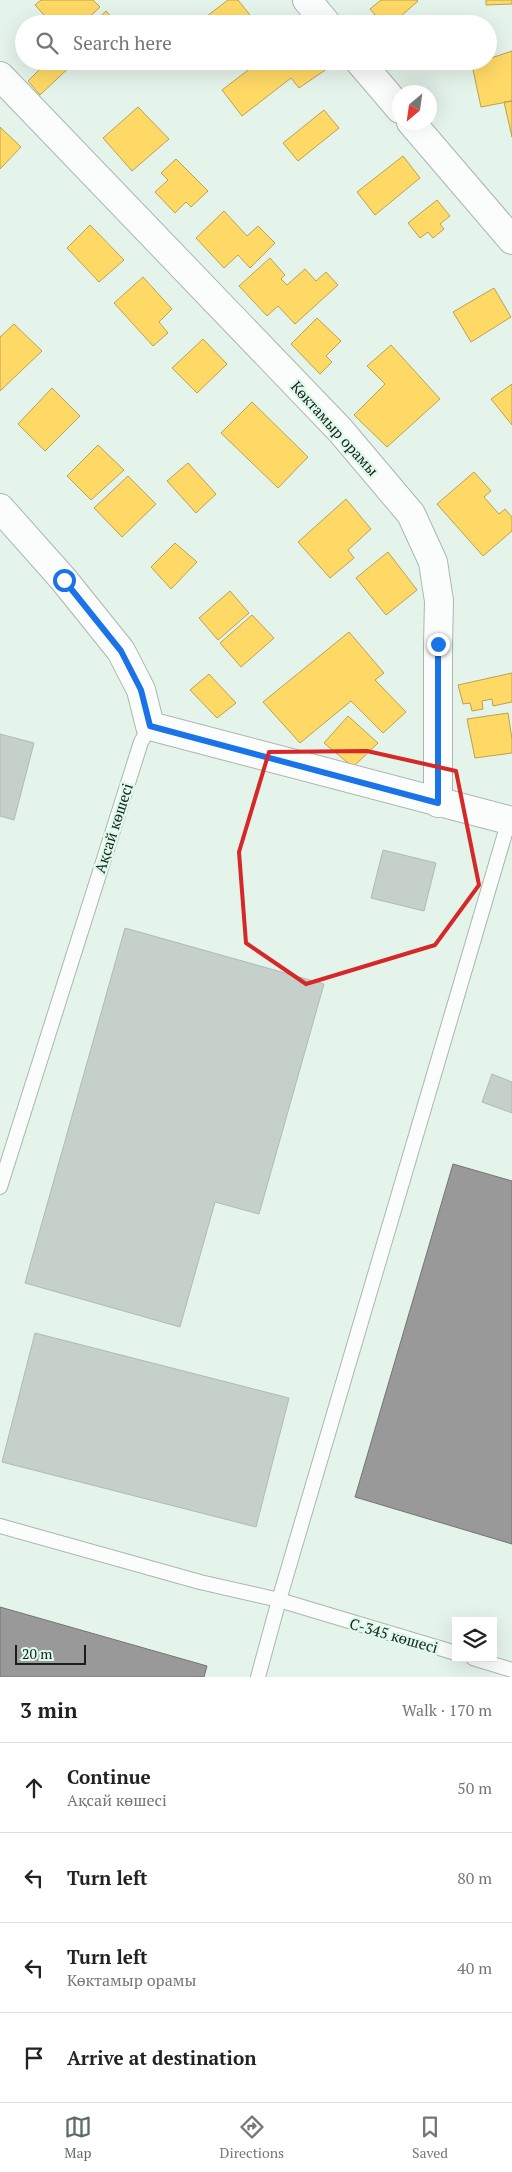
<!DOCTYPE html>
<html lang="en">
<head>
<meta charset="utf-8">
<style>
	:root { --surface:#fff; --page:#f2f2f2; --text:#222; --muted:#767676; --line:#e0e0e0; --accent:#5f6b64 }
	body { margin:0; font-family:"PT Serif",serif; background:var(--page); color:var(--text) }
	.controls { position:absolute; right:15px; bottom:15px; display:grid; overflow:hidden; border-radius:0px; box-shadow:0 5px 20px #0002 }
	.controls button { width:45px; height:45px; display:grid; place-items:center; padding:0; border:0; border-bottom:1px solid var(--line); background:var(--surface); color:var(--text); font:25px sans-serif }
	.compass { position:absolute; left:392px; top:85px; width:45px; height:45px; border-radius:50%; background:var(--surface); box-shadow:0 5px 20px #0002; rotate:209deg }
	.scale { position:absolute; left:15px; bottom:12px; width:71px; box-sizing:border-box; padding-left:5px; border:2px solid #17211c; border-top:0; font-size:14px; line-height:18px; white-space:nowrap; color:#17211c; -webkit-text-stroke:4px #dffaea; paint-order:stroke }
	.stop { position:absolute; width:15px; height:15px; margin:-11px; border:4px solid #1a73e8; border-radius:50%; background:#fff }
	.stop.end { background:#1a73e8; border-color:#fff; box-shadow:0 1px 5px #0008 }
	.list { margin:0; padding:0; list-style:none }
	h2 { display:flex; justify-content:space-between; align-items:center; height:65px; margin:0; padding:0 20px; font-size:21px }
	h2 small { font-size:16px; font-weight:400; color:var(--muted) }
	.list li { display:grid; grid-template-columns:32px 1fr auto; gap:15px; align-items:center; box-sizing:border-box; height:90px; padding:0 20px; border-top:1px solid var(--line) }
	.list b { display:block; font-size:19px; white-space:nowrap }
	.list p { margin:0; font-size:16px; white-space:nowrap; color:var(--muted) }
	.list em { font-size:16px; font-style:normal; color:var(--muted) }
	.icon { flex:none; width:28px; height:28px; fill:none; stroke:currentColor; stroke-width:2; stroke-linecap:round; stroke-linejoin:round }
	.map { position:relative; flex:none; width:512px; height:1677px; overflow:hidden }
	.search { position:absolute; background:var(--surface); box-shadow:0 5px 20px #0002; left:15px; right:15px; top:15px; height:55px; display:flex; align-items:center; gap:12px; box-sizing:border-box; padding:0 18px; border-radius:28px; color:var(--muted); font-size:19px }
	.sheet { height:425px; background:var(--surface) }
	nav { display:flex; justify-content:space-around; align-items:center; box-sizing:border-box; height:70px; border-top:1px solid var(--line); background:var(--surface); font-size:14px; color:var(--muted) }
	nav a { display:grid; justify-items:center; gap:2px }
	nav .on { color:var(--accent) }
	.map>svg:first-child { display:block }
	.homes { fill:#ffd966; stroke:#b9a250 }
	.industry { fill:#999; stroke:#727574 }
	.building { fill:#c4d0c9; stroke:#afbab3 }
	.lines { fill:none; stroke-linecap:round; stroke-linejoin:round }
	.service-casing { stroke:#abb6b0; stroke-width:16 }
	.minor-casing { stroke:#abb6b0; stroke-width:30 }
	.service { stroke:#fbfdfc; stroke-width:14 }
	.minor { stroke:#fbfdfc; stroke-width:28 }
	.route { stroke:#1a73e8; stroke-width:6 }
	.marked { fill:none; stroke:#d62828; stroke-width:4; stroke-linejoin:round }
	.labels { text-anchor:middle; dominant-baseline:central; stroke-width:5; stroke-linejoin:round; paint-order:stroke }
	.street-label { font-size:15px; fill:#17211c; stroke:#dffaea }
</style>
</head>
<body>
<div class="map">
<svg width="512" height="1677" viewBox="0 0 512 1677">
	<rect width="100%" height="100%" fill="#e5f4eb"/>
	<!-- homes -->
	<path class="homes" d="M 41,0 L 93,0 L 100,7 L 82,24 L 52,24 L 35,5 Z
		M 228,0 L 238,0 L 254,20 L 249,24 L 213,24 L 207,16 Z
		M 381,0 L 417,0 L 418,1 L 392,24 L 383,24 L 370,9 Z
		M 486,0 L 512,0 L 512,4 L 486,5 Z
		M 106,11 L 117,24 L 92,24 Z
		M 512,51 L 512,101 L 481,107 L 472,65 L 488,61 L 488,59 Z
		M 48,61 L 76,61 L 40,95 L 28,81 Z
		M 260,61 L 282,61 L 285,65 L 290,61 L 337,62 L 299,88 L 291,78 L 242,116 L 222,90 Z
		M 512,101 L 512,137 L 504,102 Z
		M 138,107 L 169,139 L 132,171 L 103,138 Z
		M 324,110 L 339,128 L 298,161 L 283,143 Z
		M 0,127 L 21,147 L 0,169 Z
		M 403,156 L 420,178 L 375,215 L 357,192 Z
		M 176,159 L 208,191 L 191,207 L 186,202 L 175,213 L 155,192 L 168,180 L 161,173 Z
		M 437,200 L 450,216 L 440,224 L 444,229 L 433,238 L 428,232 L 420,238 L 408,223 Z
		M 224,211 L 247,236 L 258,226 L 275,243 L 250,268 L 238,255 L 224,268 L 196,238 Z
		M 90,225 L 124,260 L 99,282 L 67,248 Z
		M 270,258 L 285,275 L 281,279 L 287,285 L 305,269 L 316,281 L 326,272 L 338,285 L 295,324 L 278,306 L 267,316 L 239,286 Z
		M 143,277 L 172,309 L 159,322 L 168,333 L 153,346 L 114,303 Z
		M 494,288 L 511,317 L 471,342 L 453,312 Z
		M 317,318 L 341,341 L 326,356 L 332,362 L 320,374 L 291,344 Z
		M 14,324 L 42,351 L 0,391 L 0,337 Z
		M 203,339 L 227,364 L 197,393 L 172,368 Z
		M 391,345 L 440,399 L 387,447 L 354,415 L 385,384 L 367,366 Z
		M 512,384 L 512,425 L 491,399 Z
		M 52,388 L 80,416 L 45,451 L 18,424 Z
		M 252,402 L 308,457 L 278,488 L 221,433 Z
		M 98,445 L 124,470 L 91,500 L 67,476 Z
		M 188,463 L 216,494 L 196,513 L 167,481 Z
		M 474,472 L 491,491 L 484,497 L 499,514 L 505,509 L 512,517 L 512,531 L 483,556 L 437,504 Z
		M 128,476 L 156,504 L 122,537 L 94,508 Z
		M 346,499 L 371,529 L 348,550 L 354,558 L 330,578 L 298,542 Z
		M 175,543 L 197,562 L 171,589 L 151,567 Z
		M 388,552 L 417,590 L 386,615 L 356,578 Z
		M 230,591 L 249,613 L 218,640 L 199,618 Z
		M 252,615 L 274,638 L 241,667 L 220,643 Z
		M 349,632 L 384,673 L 375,680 L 406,712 L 383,733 L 351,701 L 300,743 L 263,702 Z
		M 512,673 L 512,702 L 493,706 L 492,699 L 482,701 L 483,709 L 472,711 L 470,703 L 463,704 L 458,685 Z
		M 209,674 L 236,703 L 217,718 L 190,690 Z
		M 508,713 L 512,739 L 512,753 L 475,758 L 467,719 Z
		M 348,716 L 378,743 L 353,767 L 324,743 Z"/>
	<!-- industry -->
	<path class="industry" d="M 453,1164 L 512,1181 L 512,1544 L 355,1497 Z
		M 0,1607 L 207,1666 L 204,1677 L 0,1677 Z"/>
	<!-- building -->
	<path class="building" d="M 0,734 L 34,743 L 14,820 L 0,816 Z
		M 383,850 L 436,863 L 424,911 L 371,898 Z
		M 125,928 L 324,984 L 259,1214 L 215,1202 L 180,1327 L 25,1283 Z
		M 492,1074 L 512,1082 L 512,1113 L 482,1102 Z
		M 35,1333 L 289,1398 L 256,1527 L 2,1462 Z"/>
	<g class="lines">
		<defs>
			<path id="service" d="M 0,1187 L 141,742 L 150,726
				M 0,1526 L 200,1582 L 279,1600 L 258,1677
				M 456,1653 L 279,1600 L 509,820
				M 473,1658 L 512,1670"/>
			<path id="minor" d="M 307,0 L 327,24
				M 359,61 L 400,109
				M 0,76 L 340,430 L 411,514 L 433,562 L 439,601 L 438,644 L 438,803
				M 411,122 L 512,240
				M 0,508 L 64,580 L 121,651 L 141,690 L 150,726 L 512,821"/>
		</defs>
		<!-- service casing -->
		<use href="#service" class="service-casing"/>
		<!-- minor casing -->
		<use href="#minor" class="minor-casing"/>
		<!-- service -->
		<use href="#service" class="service"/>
		<!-- minor -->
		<use href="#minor" class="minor"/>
	</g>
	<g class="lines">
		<!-- route -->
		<path class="route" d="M 64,580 L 121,651 L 141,690 L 150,726 L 438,803 L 438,644"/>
	</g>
	<!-- marked area -->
	<path class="marked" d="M 367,751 L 456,771 L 479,885 L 435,945 L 306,984 L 246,943 L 239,852 L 269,752 Z"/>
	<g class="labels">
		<!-- street labels -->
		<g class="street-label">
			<text transform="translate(335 428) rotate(48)">Көктамыр орамы</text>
			<text transform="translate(113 828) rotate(-72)">Ақсай көшесі</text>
			<text transform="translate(394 1635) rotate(16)">С-345 көшесі</text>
		</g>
	</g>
</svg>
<div class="controls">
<button><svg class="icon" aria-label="layers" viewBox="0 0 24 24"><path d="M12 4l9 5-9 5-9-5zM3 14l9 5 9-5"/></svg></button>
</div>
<svg class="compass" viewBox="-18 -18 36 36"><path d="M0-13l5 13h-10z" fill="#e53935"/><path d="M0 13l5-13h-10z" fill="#767676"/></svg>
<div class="scale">20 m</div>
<div class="stop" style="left:64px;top:580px"></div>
<div class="stop end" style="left:438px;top:644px"></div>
<div class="search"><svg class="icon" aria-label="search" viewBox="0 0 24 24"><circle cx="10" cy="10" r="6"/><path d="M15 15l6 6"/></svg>Search here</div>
</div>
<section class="sheet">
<h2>3 min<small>Walk · 170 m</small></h2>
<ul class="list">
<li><svg class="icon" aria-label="ahead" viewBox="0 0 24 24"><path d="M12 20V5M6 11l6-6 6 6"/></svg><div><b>Continue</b><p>Ақсай көшесі</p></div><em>50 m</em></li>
<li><svg class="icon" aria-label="left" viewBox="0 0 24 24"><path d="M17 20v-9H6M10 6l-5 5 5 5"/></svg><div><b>Turn left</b></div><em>80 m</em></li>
<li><svg class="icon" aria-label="left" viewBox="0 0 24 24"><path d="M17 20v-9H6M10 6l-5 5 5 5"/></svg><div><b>Turn left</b><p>Көктамыр орамы</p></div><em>40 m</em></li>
<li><svg class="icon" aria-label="arrive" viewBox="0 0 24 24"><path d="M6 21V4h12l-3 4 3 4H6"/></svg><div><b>Arrive at destination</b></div></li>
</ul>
</section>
<nav>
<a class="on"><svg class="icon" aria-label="map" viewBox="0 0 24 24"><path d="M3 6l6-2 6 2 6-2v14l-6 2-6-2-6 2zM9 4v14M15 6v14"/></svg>Map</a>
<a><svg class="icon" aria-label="directions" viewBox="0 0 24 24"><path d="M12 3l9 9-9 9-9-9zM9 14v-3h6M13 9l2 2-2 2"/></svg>Directions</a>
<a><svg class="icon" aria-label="saved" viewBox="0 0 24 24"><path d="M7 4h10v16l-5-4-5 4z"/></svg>Saved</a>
</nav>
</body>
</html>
